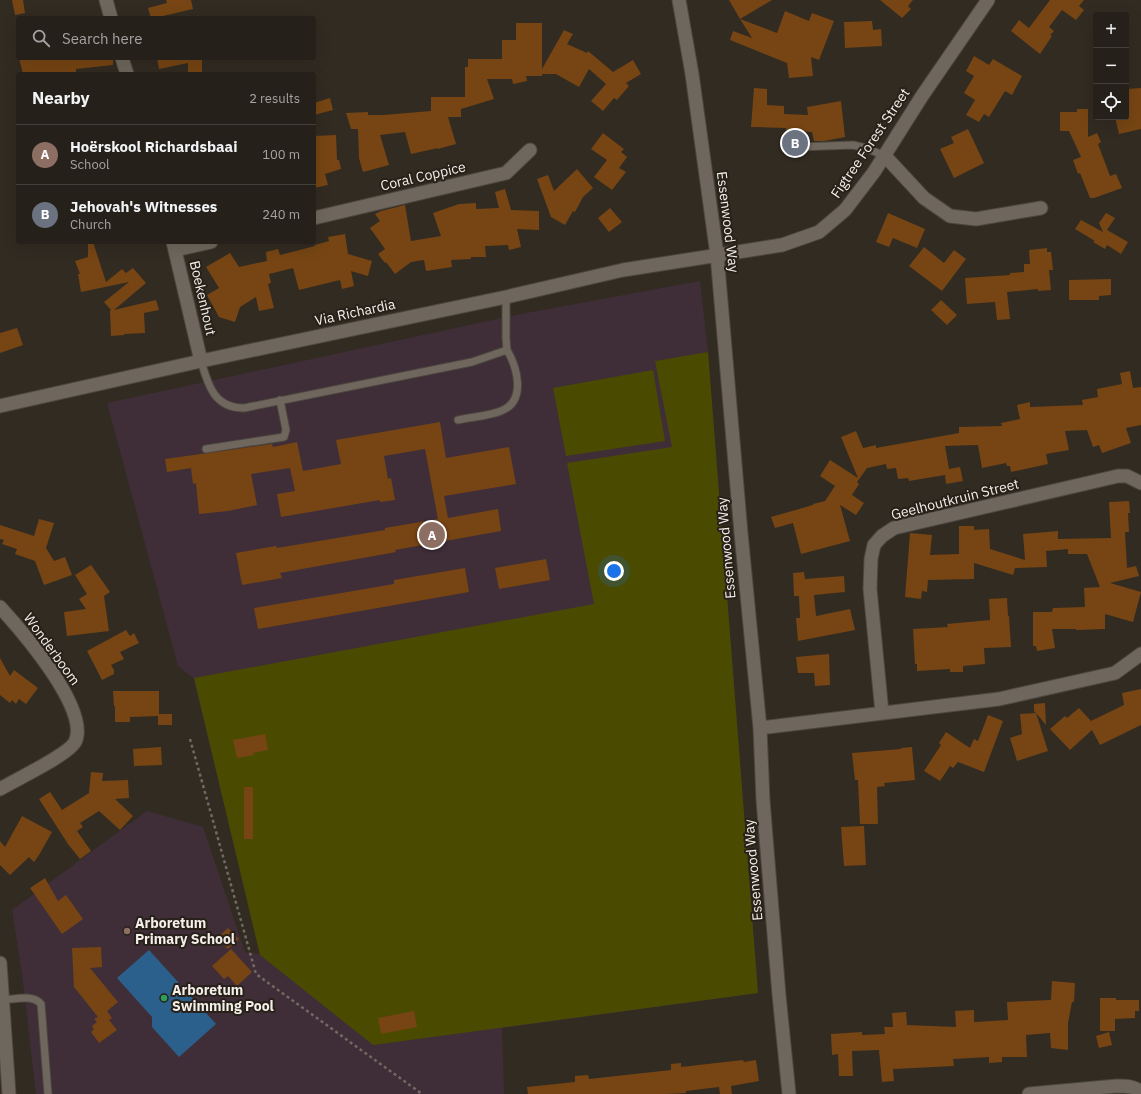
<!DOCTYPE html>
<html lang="en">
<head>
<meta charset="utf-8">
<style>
	:root { --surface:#26201a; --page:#2e2823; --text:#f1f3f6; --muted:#a4a3a2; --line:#423e39; --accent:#84cf4d }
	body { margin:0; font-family:"IBM Plex Sans",sans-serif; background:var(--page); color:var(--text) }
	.controls { position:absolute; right:12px; top:12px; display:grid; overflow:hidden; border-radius:4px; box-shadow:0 4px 16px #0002 }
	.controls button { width:36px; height:36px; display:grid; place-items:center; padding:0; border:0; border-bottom:1px solid var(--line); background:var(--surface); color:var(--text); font:20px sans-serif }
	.you { position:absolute; left:614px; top:571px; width:14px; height:14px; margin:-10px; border:3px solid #fff; border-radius:50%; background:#1a73e8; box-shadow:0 0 0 6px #1a73e833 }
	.badge { display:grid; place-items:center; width:26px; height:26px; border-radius:50%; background:var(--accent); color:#fff; font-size:13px; font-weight:700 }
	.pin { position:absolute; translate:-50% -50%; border:2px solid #fff; box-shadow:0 1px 4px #0006 }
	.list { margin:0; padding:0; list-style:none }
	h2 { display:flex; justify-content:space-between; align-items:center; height:52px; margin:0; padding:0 16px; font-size:17px }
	h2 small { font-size:13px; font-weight:400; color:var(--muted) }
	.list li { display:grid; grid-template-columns:26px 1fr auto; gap:12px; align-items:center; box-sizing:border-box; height:60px; padding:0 16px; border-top:1px solid var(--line) }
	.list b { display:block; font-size:15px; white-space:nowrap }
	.list p { margin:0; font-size:13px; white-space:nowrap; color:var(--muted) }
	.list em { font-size:13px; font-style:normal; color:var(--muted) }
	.icon { flex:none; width:22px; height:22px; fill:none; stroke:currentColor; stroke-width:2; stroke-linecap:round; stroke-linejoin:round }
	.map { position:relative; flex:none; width:1141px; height:1094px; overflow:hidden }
	.search { position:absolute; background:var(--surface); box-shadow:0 4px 16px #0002; left:16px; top:16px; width:300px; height:44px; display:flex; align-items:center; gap:10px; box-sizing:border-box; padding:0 14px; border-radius:4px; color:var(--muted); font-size:15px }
	.panel { position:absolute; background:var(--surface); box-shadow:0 4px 16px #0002; left:16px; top:72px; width:300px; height:172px; border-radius:4px }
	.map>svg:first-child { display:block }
	.industrial { fill:#3f2e38 }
	.green { fill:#4a4b00 }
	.water { fill:#2c608c }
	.building { fill:#764513 }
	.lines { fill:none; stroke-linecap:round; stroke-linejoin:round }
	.service-casing { stroke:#4d4840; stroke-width:9 }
	.minor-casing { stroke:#4d4840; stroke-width:15 }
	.path { stroke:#706a62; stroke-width:2.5; stroke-dasharray:3 3; stroke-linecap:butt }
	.service { stroke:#6f675d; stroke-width:7 }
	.minor { stroke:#6f675d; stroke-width:13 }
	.education-dot { fill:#8d6e63; stroke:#282119; stroke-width:1.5 }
	.leisure-dot { fill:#2e9e5b; stroke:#282119; stroke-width:1.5 }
	.labels { text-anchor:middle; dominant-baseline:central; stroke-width:4; stroke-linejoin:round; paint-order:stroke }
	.street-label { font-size:14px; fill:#f3efe9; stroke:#282119 }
	.poi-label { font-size:14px; font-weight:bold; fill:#f3efe9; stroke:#282119; text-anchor:start }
</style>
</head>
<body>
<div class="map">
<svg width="1141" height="1094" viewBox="0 0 1141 1094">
	<rect width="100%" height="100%" fill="#322b22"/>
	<!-- industrial -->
	<path class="industrial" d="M 700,281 L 708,352 L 758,993 L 502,1028 L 504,1094 L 36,1094 L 22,974 L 12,910 L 147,811 L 203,827 L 245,952 L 260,954 L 194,679 L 178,666 L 107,403 L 521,314 Z"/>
	<!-- green -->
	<path class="green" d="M 708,352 L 758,993 L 373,1045 L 260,955 L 194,678 L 594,604 L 567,463 L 672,447 L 655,361 Z
		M 653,370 L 665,441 L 566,456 L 553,388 Z"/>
	<!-- water -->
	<path class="water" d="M 149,950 L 216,1024 L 179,1057 L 152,1027 L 152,1017 L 117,978 Z"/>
	<!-- building -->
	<path class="building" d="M 12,0 L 23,0 L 25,13 L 15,15 Z
		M 166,0 L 191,0 L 193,9 L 163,16 L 164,18 L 151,18 L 148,8 L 167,3 Z
		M 729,0 L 772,0 L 740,19 Z
		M 880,0 L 913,0 L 908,6 L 911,9 L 902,18 Z
		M 1050,0 L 1084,0 L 1079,6 L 1084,10 L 1076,20 L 1062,10 L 1049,27 L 1054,31 L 1050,35 L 1052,36 L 1040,54 L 1011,31 L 1019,20 L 1029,28 Z
		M 785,11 L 809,21 L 812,13 L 834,21 L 819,60 L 811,57 L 813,76 L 789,78 L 787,63 L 730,40 L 733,31 L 752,38 L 740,19 L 777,33 Z
		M 872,21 L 873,30 L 881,29 L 882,46 L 845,48 L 844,22 Z
		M 516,23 L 542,23 L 542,69 L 564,30 L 573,34 L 567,44 L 587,53 L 588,51 L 613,72 L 633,60 L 641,74 L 626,83 L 629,86 L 617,100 L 614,98 L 603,111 L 591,101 L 606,84 L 589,69 L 579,87 L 556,74 L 542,74 L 542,76 L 526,76 L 527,81 L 513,84 L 512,79 L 487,79 L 494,99 L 461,109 L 461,117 L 448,117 L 456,144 L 438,149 L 438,148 L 411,154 L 405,132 L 380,135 L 389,165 L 363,172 L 359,158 L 358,129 L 351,129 L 346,113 L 368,112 L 368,115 L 383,115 L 431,111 L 431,97 L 465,97 L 465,67 L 468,67 L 468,59 L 502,59 L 502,40 L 516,40 Z
		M 974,56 L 989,65 L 993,59 L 1022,76 L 1012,95 L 1005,91 L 989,117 L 984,114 L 979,122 L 966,115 L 975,100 L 964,93 L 974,76 L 966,71 Z
		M 19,58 L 113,58 L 113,65 L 76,69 L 76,74 L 23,74 Z
		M 157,58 L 202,58 L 202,74 L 188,74 L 188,63 L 159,69 Z
		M 754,88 L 767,89 L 767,105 L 784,106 L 784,114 L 808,115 L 807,107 L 841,101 L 845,137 L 824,141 L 814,141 L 812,132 L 786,130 L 786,128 L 751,127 Z
		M 1141,88 L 1141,129 L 1119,134 L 1115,117 L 1126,117 L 1126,89 Z
		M 330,98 L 333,110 L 314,115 L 314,103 Z
		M 1077,109 L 1088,109 L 1088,137 L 1097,133 L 1101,142 L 1098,144 L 1110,176 L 1116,174 L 1122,188 L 1094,198 L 1090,198 L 1080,173 L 1078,174 L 1073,160 L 1081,157 L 1069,131 L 1060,131 L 1060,112 L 1077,112 Z
		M 968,129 L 984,163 L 954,178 L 940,149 L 954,143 L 951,137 Z
		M 603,133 L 624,149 L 621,152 L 627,157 L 619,168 L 626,172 L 612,190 L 594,177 L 607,160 L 591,149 Z
		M 336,135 L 337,160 L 339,160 L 341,169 L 325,174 L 328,185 L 314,188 L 314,136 Z
		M 577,169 L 593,188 L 583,197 L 575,212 L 573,211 L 565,225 L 551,217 L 537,179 L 548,175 L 554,191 Z
		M 505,189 L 511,210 L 539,211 L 539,230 L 517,229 L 521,247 L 509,250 L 508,245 L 485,246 L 486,257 L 471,257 L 471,259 L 451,260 L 452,267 L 426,271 L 424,260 L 411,262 L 395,274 L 386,262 L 385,263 L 378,254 L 385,249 L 370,228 L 380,221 L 375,214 L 381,211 L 405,205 L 411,241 L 441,236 L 433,213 L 459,204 L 476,203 L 476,209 L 499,208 L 495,192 Z
		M 610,208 L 622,222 L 609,232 L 598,218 Z
		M 888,213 L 925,229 L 917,248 L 893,238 L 889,247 L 876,242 Z
		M 1106,213 L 1115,218 L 1107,230 L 1128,242 L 1121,254 L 1107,245 L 1105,249 L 1093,242 L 1095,241 L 1075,229 L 1081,220 L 1103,232 L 1099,223 Z
		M 345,234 L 348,254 L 372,261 L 368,276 L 351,271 L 354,286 L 342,289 L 340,280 L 299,290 L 293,268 L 269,274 L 271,283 L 268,284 L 274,308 L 259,311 L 256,297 L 240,307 L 235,322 L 219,317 L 207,295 L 219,288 L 206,267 L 230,253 L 239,267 L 267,261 L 266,252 L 278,249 L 280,255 L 315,246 L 315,245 L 329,241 L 328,237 Z
		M 88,242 L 93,242 L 106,282 L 122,269 L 126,273 L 133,268 L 146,283 L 114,310 L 156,300 L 159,310 L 144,313 L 145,333 L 124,334 L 124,335 L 111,336 L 110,311 L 111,310 L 104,302 L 129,282 L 81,292 L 78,274 L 80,274 L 75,261 L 88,257 Z
		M 924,247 L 944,263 L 954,250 L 966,259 L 942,291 L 909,266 Z
		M 1047,248 L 1047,252 L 1051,252 L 1053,270 L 1049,270 L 1051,290 L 1038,291 L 1038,289 L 1007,292 L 1010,319 L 997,320 L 995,302 L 967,304 L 965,278 L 1010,275 L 1010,273 L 1024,272 L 1024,264 L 1030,264 L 1029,250 Z
		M 1111,279 L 1111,295 L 1099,296 L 1099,300 L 1069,300 L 1069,280 Z
		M 941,300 L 957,315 L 947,325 L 931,310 Z
		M 17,328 L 23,345 L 0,353 L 0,333 Z
		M 1130,371 L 1133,388 L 1141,387 L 1141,425 L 1126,428 L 1131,443 L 1102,453 L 1099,445 L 1093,447 L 1087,430 L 1065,431 L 1069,450 L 1046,454 L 1048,464 L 1011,472 L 1010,466 L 1007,466 L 1006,463 L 982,468 L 978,445 L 945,446 L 949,469 L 960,467 L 963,481 L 946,484 L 945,475 L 909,481 L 908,478 L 898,479 L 896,468 L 887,469 L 886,464 L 867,468 L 857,482 L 859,484 L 852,495 L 864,503 L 856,515 L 840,505 L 850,541 L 801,554 L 793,523 L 775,528 L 771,517 L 813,505 L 813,504 L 825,501 L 835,486 L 820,476 L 830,460 L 858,478 L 841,437 L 856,431 L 863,448 L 876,445 L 876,448 L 959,433 L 959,427 L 1002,426 L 1001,423 L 1020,419 L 1017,405 L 1030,402 L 1030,407 L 1083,405 L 1082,400 L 1098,397 L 1097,389 L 1122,384 L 1120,373 Z
		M 440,422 L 446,458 L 509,447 L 516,484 L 444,496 L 448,518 L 498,509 L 501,531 L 395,550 L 396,552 L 280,573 L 282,578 L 242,585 L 236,553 L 276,546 L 277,548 L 385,530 L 385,528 L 438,519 L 425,449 L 384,456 L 388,479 L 391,478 L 395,500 L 380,502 L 380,500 L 281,517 L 277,494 L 295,491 L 290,468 L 251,474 L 257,505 L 228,511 L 199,514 L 196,483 L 193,484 L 191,468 L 167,472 L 165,459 L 272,444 L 273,447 L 297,442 L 303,471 L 341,464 L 336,440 Z
		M 1129,501 L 1130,513 L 1128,513 L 1129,532 L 1125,532 L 1127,568 L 1136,566 L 1139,576 L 1110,583 L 1141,592 L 1133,622 L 1105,614 L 1105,629 L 1076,630 L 1076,629 L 1052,629 L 1055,648 L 1037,651 L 1036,646 L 1033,646 L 1033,612 L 1052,612 L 1053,608 L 1085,607 L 1084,588 L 1100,587 L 1087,554 L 1068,554 L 1068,549 L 1046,551 L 1047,567 L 1015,568 L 1013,575 L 974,563 L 974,579 L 928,580 L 927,592 L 922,591 L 921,599 L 905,597 L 910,533 L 932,535 L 930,555 L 959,554 L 959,526 L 974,526 L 974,530 L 989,529 L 990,549 L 1025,560 L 1023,534 L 1058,531 L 1058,539 L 1111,538 L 1109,502 Z
		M 39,519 L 54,523 L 46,548 L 54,561 L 65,557 L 72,575 L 44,585 L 35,561 L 15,554 L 17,549 L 2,544 L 4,540 L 0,539 L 0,525 L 34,536 Z
		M 546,559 L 550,580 L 499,589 L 495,568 Z
		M 91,565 L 110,592 L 104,596 L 109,631 L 67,636 L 64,612 L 86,609 L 79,599 L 87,594 L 75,575 Z
		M 465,568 L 469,592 L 258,629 L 254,608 L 394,584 L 394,580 Z
		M 804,572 L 805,579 L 844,576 L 845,592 L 814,595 L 816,616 L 850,609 L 855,630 L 798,641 L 796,618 L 800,618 L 799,596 L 794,596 L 793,573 Z
		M 1007,598 L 1008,616 L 1009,616 L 1011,647 L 984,648 L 985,664 L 963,666 L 963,672 L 950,672 L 950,669 L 917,671 L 917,664 L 915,664 L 913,629 L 948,627 L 947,624 L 990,620 L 989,599 Z
		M 126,630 L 130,636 L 134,633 L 139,643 L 120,652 L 124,659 L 111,665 L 114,670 L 114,674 L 102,680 L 87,651 Z
		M 829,654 L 830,685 L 815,686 L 814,673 L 798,673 L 796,657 Z
		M 0,658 L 10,676 L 14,670 L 38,688 L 26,704 L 19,699 L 16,704 L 12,700 L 10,703 L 0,695 Z
		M 1141,689 L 1141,725 L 1100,745 L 1092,730 L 1070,750 L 1050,729 L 1065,716 L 1067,718 L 1079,708 L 1091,721 L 1124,705 L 1122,693 Z
		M 113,691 L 159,691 L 159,714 L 172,714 L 172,725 L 158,725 L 158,716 L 130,717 L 130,722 L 115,722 L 115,706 L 114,706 Z
		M 1045,703 L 1046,725 L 1036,713 L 1048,751 L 1017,761 L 1010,738 L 1022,734 L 1020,714 L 1036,713 L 1034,711 L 1034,704 Z
		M 988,715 L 1003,721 L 984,772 L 958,762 L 953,768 L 950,766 L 940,781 L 924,771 L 941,745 L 939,743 L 946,732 L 970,748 L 974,739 L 978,741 Z
		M 265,734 L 268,750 L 253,753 L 254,755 L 237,758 L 233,740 Z
		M 161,747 L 162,765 L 134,766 L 133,749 Z
		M 912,747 L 915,780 L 884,783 L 885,786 L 877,787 L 878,824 L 860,824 L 858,780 L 855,780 L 852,753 L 901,749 L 901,748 Z
		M 91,772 L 103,773 L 102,781 L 128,780 L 129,798 L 115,799 L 133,816 L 120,830 L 99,811 L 80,823 L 83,827 L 77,831 L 91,851 L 80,859 L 68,844 L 39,799 L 50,792 L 62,810 L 89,793 Z
		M 244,787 L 253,787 L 253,839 L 244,839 Z
		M 22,816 L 52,832 L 39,855 L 34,862 L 29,857 L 10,875 L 0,865 L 0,841 L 5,847 Z
		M 864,826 L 866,865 L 844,866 L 841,827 Z
		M 45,878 L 58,901 L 66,895 L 83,919 L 62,934 L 30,888 Z
		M 228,928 L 239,939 L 228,949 L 217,938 Z
		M 101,947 L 102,967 L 90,968 L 118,1002 L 107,1011 L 112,1018 L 109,1020 L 117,1030 L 99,1043 L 91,1032 L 94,1029 L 92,1026 L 97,1022 L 94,1019 L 98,1017 L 74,987 L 72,948 Z
		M 231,949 L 252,972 L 237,986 L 228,976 L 224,979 L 212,966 Z
		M 1052,981 L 1075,983 L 1074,1002 L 1072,1002 L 1068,1023 L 1068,1050 L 1051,1048 L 1050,1033 L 1026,1035 L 1027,1057 L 1002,1057 L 1002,1062 L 989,1063 L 989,1057 L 953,1059 L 954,1066 L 893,1069 L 894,1081 L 882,1082 L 879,1050 L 852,1051 L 853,1076 L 839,1076 L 838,1054 L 832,1055 L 831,1034 L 862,1032 L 862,1035 L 885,1034 L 884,1027 L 893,1027 L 892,1013 L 906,1012 L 907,1025 L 956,1027 L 955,1011 L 974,1010 L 974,1022 L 1008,1020 L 1007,1002 L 1051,1000 Z
		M 1100,998 L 1116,998 L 1116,1000 L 1139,1000 L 1139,1011 L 1135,1011 L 1135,1018 L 1115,1019 L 1115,1031 L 1100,1031 Z
		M 414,1011 L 417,1027 L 381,1034 L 378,1018 Z
		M 1109,1032 L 1112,1045 L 1099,1048 L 1096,1036 Z
		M 743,1060 L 744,1062 L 756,1060 L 759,1081 L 731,1086 L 732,1094 L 720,1094 L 719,1087 L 686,1091 L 686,1093 L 666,1094 L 528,1094 L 527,1087 L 575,1082 L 575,1076 L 588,1075 L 589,1079 L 671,1070 L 671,1064 L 681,1063 L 681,1067 Z"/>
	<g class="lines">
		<defs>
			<path id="service" d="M 798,147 L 853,145 L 866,148 L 885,156
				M 201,361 C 208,385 214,408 244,408 L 472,362 L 507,350 L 506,338 L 506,297
				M 458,420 C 471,417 489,416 501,411 C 527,401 517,367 507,350
				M 206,449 L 284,437 L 286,430 L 280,400
				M 3,1000 C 15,999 33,994 41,1004 L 48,1094"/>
			<path id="minor" d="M 106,0 L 111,18
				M 679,0 L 692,74 L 717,255 L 741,533 L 760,728 L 763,800 L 779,995 L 789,1094
				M 122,58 L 127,74
				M 885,156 L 924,198 L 950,216 L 976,219 L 1041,208
				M 314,218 L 506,173 L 530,150
				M 173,242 L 201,361
				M 175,250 L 211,242
				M 0,406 L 201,361 L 506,297 L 623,270 L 782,245 L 819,232 L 845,210 L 874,172 L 922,96 L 988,0
				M 0,607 C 21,630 91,710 75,742 C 68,755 15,780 0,789
				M 882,713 L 870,589 L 871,559 L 874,545 L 882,536 L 894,528 L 1118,476 L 1127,476 L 1141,483
				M 760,728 L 999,699 L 1115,673 L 1141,654
				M 0,963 L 9,1094
				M 1029,1094 L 1117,1086 C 1126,1086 1134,1086 1141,1092"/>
		</defs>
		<!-- service casing -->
		<use href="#service" class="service-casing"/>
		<!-- minor casing -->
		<use href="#minor" class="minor-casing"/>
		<!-- path -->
		<path class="path" d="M 190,739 L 256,974 L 422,1094"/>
		<!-- service -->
		<use href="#service" class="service"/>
		<!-- minor -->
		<use href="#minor" class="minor"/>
	</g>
	<!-- markers -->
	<circle class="education-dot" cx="127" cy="931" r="4"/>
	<circle class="leisure-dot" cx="164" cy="998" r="4"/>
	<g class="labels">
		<!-- street labels -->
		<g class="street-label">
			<text transform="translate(870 143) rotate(-56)">Figtree Forest Street</text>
			<text transform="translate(423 176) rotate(-13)">Coral Coppice</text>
			<text transform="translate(728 222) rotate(83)">Essenwood Way</text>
			<text transform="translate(203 298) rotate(77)">Boekenhout</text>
			<text transform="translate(355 312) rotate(-12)">Via Richardia</text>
			<text transform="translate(955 499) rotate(-14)">Geelhoutkruin Street</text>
			<text transform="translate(726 548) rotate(-95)">Essenwood Way</text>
			<text transform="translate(52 649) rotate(54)">Wonderboom</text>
			<text transform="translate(753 870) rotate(-95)">Essenwood Way</text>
		</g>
		<!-- poi labels -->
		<g class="poi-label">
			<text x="135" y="923">Arboretum<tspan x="135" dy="16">Primary School</tspan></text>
			<text x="172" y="990">Arboretum<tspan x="172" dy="16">Swimming Pool</tspan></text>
		</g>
	</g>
</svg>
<div class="controls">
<button>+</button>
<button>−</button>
<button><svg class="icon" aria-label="locate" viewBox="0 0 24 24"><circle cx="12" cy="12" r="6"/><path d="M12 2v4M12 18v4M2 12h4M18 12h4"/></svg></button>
</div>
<div class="you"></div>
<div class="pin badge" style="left:432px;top:535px;background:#8d6e63">A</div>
<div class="pin badge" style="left:795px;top:143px;background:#6b7280">B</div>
<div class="search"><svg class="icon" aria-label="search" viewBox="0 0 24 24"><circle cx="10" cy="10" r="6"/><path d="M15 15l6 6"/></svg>Search here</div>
<section class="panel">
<h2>Nearby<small>2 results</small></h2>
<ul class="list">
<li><span class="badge" style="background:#8d6e63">A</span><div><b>Hoërskool Richardsbaai</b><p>School</p></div><em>100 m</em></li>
<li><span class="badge" style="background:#6b7280">B</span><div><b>Jehovah's Witnesses</b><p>Church</p></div><em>240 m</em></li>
</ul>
</section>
</div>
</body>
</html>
